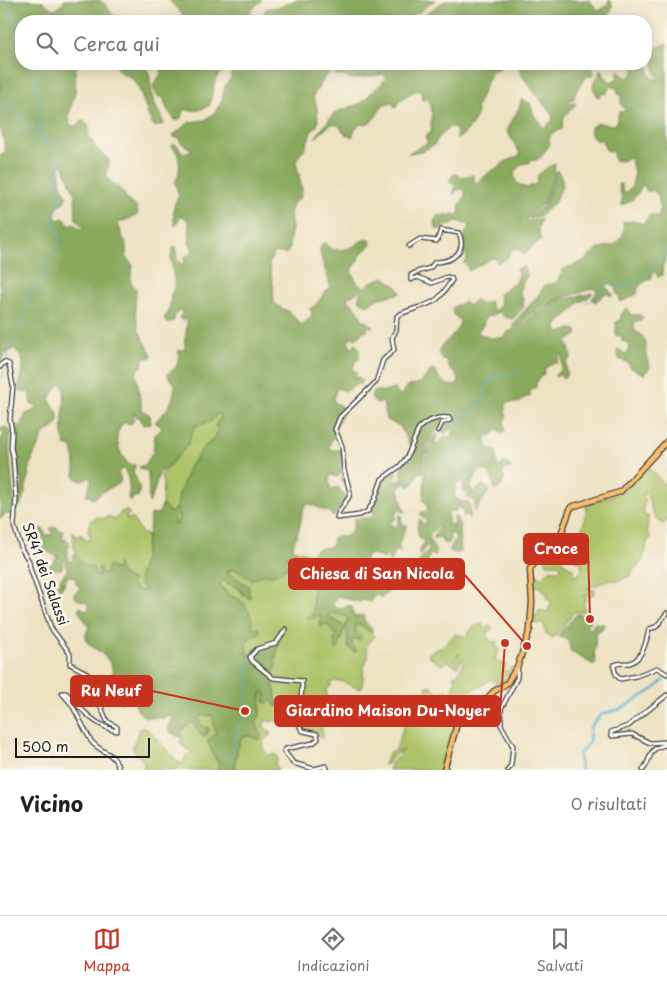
<!DOCTYPE html>
<html lang="it">
<head>
<meta charset="utf-8">
<style>
	:root { --surface:#fff; --page:#f2f2f2; --text:#202124; --muted:#757577; --line:#e0e0e0; --accent:#c8321e }
	body { margin:0; font-family:"Playpen Sans",sans-serif; background:var(--page); color:var(--text) }
	.scale { position:absolute; left:15px; bottom:12px; width:135px; box-sizing:border-box; padding-left:5px; border:2px solid #1c1c1c; border-top:0; font-size:14px; line-height:18px; white-space:nowrap; color:#1c1c1c; -webkit-text-stroke:4px #fbf7ec; paint-order:stroke }
	.list { margin:0; padding:0; list-style:none }
	h2 { display:flex; justify-content:space-between; align-items:center; height:65px; margin:0; padding:0 20px; font-size:21px }
	h2 small { font-size:16px; font-weight:400; color:var(--muted) }
	.icon { flex:none; width:28px; height:28px; fill:none; stroke:currentColor; stroke-width:2; stroke-linecap:round; stroke-linejoin:round }
	.map { position:relative; flex:none; width:667px; height:770px; overflow:hidden }
	.search { position:absolute; background:var(--surface); box-shadow:0 2px 12px #0003; left:15px; right:15px; top:15px; height:55px; display:flex; align-items:center; gap:12px; box-sizing:border-box; padding:0 18px; border-radius:20px; color:var(--muted); font-size:19px }
	.sheet { height:145px; background:var(--surface) }
	nav { display:flex; justify-content:space-around; align-items:center; box-sizing:border-box; height:70px; border-top:1px solid var(--line); background:var(--surface); font-size:14px; color:var(--muted) }
	nav a { display:grid; justify-items:center; gap:2px }
	nav .on { color:var(--accent) }
	.map>svg:first-child { display:block }
	.green { fill:#acc369; stroke:#647042 }
	.forest { fill:#89a95d; stroke:#52623c; fill-rule:evenodd }
	.lines { fill:none; stroke-linecap:round; stroke-linejoin:round }
	.stream { stroke:#57aed4; stroke-width:1 }
	.canal { stroke:#57aed4; stroke-width:2.5 }
	.minor-casing { stroke:#3b3a35; stroke-width:5.5 }
	.major-casing { stroke:#3b3a35; stroke-width:7 }
	.minor { stroke:#fff; stroke-width:3 }
	.major { stroke:#fabe6d; stroke-width:4.5 }
	.labels { text-anchor:middle; dominant-baseline:central; stroke-width:5; stroke-linejoin:round; paint-order:stroke }
	.street-label { font-size:14px; fill:#1c1c1c; stroke:#fbf7ec }
	.leader { fill:none; stroke:#c8321e; stroke-width:2 }
	.callout-dot { fill:#c8321e; stroke:#fbf7ec; stroke-width:2 }
	.callout { fill:#c8321e; stroke:#c8321e; stroke-width:2 }
	.callout-label { font-size:15px; text-anchor:middle; font-weight:bold; fill:#fff }
</style>
</head>
<body>
<div class="map">
<svg width="667" height="770" viewBox="0 0 667 770">
	<rect width="100%" height="100%" fill="#fbf7ec"/>
	<filter id="ink" filterUnits="userSpaceOnUse"><feTurbulence type="fractalNoise" baseFrequency=".02" numOctaves="2"/><feDisplacementMap in="SourceGraphic" scale="10" xChannelSelector="R" yChannelSelector="G"/><feConvolveMatrix kernelMatrix="1 2 1 2 8 2 1 2 1" color-interpolation-filters="sRGB"/></filter>
	<filter id="wash" filterUnits="userSpaceOnUse"><feTurbulence type="fractalNoise" baseFrequency=".0096" numOctaves="4" result="noise"/><feDisplacementMap in="SourceGraphic" scale="20" xChannelSelector="R" yChannelSelector="G"/><feGaussianBlur stdDeviation="1.12" result="paint"/><feColorMatrix in="noise" values="0 0 0 0 0 0 0 0 0 0 0 0 0 0 0 0 0 1.4 0 .05"/><feComposite in="paint" operator="in"/></filter>
	<g filter="url(#wash)">
		<rect width="100%" height="100%" fill="#ede2c2"/>
		<!-- green -->
		<path class="green" d="M 219,413 L 222,416 L 216,425 L 217,433 L 214,439 L 203,448 L 189,468 L 179,495 L 177,509 L 179,521 L 175,525 L 175,509 L 170,513 L 166,508 L 162,505 L 163,484 L 161,475 L 179,454 L 195,426 L 209,422 Z
			M 647,465 L 667,488 L 667,521 L 663,524 C 650,517 652,504 646,493 L 644,494 L 643,496 L 646,501 L 643,506 L 644,515 L 648,516 L 647,532 L 651,537 L 647,542 L 646,549 L 641,563 L 633,570 L 630,576 L 618,581 L 610,580 L 588,588 L 596,591 L 591,597 L 583,595 L 586,599 L 584,602 L 585,611 L 574,612 L 559,631 L 555,633 L 556,634 L 553,638 L 546,634 L 543,622 L 535,624 L 535,620 L 532,619 L 532,615 L 538,615 L 539,610 L 547,612 L 552,602 L 545,597 L 548,594 L 542,591 L 542,587 L 532,586 L 531,571 L 543,578 L 549,570 L 562,570 L 559,564 L 547,564 L 544,556 L 560,555 L 564,563 L 574,570 L 574,578 L 582,571 L 581,563 L 566,555 L 566,554 L 583,526 L 586,516 L 586,504 L 620,493 Z
			M 126,510 L 130,514 L 126,515 L 127,519 L 132,518 L 142,534 L 147,535 C 146,540 147,546 146,551 C 143,560 138,579 142,587 L 145,588 L 145,591 C 137,591 135,589 130,584 L 134,581 L 121,574 L 118,563 L 117,569 L 107,569 L 106,575 L 100,573 L 96,577 L 93,570 L 90,566 L 87,567 L 77,558 L 76,551 L 74,549 L 73,531 L 76,537 L 81,534 L 84,538 L 88,541 L 91,538 L 88,531 L 90,521 L 98,517 L 103,519 L 110,516 L 112,519 L 116,519 L 121,512 Z
			M 290,554 L 298,557 L 301,560 C 301,567 307,576 313,581 L 313,615 L 307,617 L 313,618 L 318,615 C 323,617 331,629 336,634 L 335,638 L 338,648 L 344,629 L 341,624 L 328,617 L 330,613 L 342,614 L 346,616 L 348,620 L 345,626 C 349,636 345,646 355,652 L 351,641 L 354,639 L 358,640 L 361,637 L 356,633 L 355,625 L 357,624 L 363,626 L 374,636 L 372,640 L 366,646 L 368,657 L 364,667 L 362,688 L 360,689 C 348,686 345,678 331,682 L 331,686 L 326,690 L 328,703 L 324,702 L 320,710 L 323,738 C 314,735 301,734 297,725 L 279,720 L 270,722 L 265,720 L 264,728 L 271,732 L 271,734 L 263,741 L 263,749 L 268,755 L 275,754 L 278,759 L 275,764 L 278,770 L 236,770 C 231,763 240,754 237,746 L 241,737 L 250,736 L 256,739 L 260,732 L 256,723 L 260,713 L 260,704 L 263,690 L 265,692 L 265,703 L 272,700 L 274,705 L 278,707 L 272,678 L 276,666 L 275,659 L 279,643 L 249,657 L 245,644 L 250,637 L 258,635 L 259,630 L 253,628 L 248,610 L 240,600 L 230,597 L 220,584 L 223,581 L 237,587 L 244,595 L 249,594 L 249,588 C 243,581 231,579 227,571 L 235,569 L 252,579 L 259,575 L 272,575 L 283,570 L 286,558 Z
			M 482,624 L 485,630 L 489,626 L 493,628 L 486,634 L 490,641 L 498,642 L 495,646 L 500,649 L 495,658 L 495,661 L 507,665 L 505,668 L 506,673 L 512,667 L 515,669 L 505,683 L 495,683 L 491,679 C 487,681 485,684 481,686 C 472,692 457,692 456,705 L 459,708 L 463,707 L 464,704 L 470,703 L 471,705 L 467,707 L 468,709 L 458,715 L 442,770 L 389,770 L 392,763 L 403,750 C 395,751 392,761 385,765 L 384,764 L 389,753 L 393,752 L 397,747 L 409,710 L 412,707 L 421,716 L 424,715 L 419,706 L 420,705 C 431,705 431,698 426,690 L 427,686 L 430,685 L 439,693 L 447,690 L 445,703 L 450,696 L 454,696 L 452,691 L 454,688 L 453,685 L 456,679 L 453,675 L 457,675 L 463,665 L 463,659 L 461,660 L 458,667 L 454,665 L 459,658 L 459,654 L 452,664 L 446,660 L 445,664 L 441,665 L 429,657 L 429,653 C 438,650 449,642 455,634 L 466,637 L 473,627 Z
			M 202,715 L 212,715 L 213,717 L 216,734 L 208,743 L 219,765 L 219,770 L 143,770 L 144,763 L 132,747 L 141,728 L 145,728 L 149,731 L 177,761 L 183,764 L 186,755 L 193,753 L 181,745 C 181,730 180,732 192,722 L 202,736 L 207,735 L 209,728 L 202,726 L 198,719 Z"/>
		<!-- forest -->
		<path class="forest" d="M 0,0 C 11,0 32,0 42,1 C 47,4 49,8 56,10 L 65,0 L 99,0 L 106,5 L 112,14 L 124,21 L 21,21 L 21,64 L 77,64 C 74,73 76,82 75,92 C 73,104 67,112 70,124 L 73,126 L 77,126 L 82,120 C 92,126 89,129 88,139 L 91,140 L 95,147 L 109,160 L 109,167 L 106,170 L 107,177 C 111,182 115,185 119,188 C 127,195 124,201 136,206 L 138,213 L 136,216 L 118,223 L 122,236 L 126,243 L 126,257 L 133,266 L 130,281 L 136,289 L 135,310 L 139,331 L 152,355 L 150,358 L 143,357 L 142,367 L 137,370 L 136,374 L 142,410 L 150,415 L 151,424 L 143,425 L 140,417 L 137,417 L 134,412 L 133,422 L 130,424 L 122,423 C 121,427 118,431 117,435 C 117,447 122,459 131,466 L 134,464 L 135,466 L 133,473 C 138,481 141,488 138,497 L 133,497 L 131,502 L 128,498 C 131,489 129,476 123,468 L 118,473 L 121,479 L 119,484 C 108,488 102,492 93,499 L 86,495 L 91,482 L 91,477 L 81,481 C 71,478 76,472 75,464 C 75,458 72,452 72,447 L 65,445 C 59,426 66,407 64,388 L 63,385 L 59,384 L 49,399 C 53,406 59,410 58,420 C 58,429 47,429 43,436 C 40,443 36,449 33,457 C 28,469 26,503 16,511 L 18,493 L 22,486 L 22,482 L 16,467 L 14,440 L 15,428 L 22,424 L 26,414 L 33,411 L 38,405 L 31,404 L 30,400 L 30,393 L 23,392 L 19,390 C 20,370 30,364 14,348 L 4,356 L 0,363 L 0,156 L 6,152 C 3,144 5,137 0,130 ZM 63,165 L 75,195 L 76,219 L 84,228 L 79,229 L 74,223 L 69,226 L 65,219 L 62,218 L 59,220 L 54,216 L 56,209 L 64,202 L 67,195 C 60,187 59,177 60,166 Z
			M 169,0 L 262,0 L 250,12 L 247,21 L 188,21 Z
			M 295,0 L 435,0 L 425,7 L 421,11 L 416,13 L 404,21 L 261,21 L 265,10 L 268,8 L 280,7 Z
			M 448,0 L 589,0 L 599,11 L 606,5 L 608,8 L 608,1 L 610,0 C 616,8 608,14 605,21 L 416,21 L 440,4 Z
			M 667,43 L 667,256 L 662,267 L 663,275 L 658,277 L 655,272 L 652,272 L 652,278 C 644,282 637,284 637,294 L 621,302 L 619,301 L 620,297 L 617,294 L 616,287 L 608,284 L 605,286 L 614,295 L 611,296 L 606,293 L 595,302 L 592,299 L 597,292 L 594,288 L 556,300 L 542,309 L 531,313 L 521,324 L 513,327 L 513,325 C 523,309 536,302 545,285 L 556,283 L 564,269 L 584,261 L 599,248 L 615,245 L 624,233 L 623,222 L 633,221 L 643,224 L 650,215 L 657,216 L 659,214 C 660,206 661,195 653,190 L 648,192 L 642,184 C 640,192 631,204 621,205 L 622,198 L 618,184 L 621,184 L 623,192 L 625,193 L 632,186 C 635,176 634,166 629,157 L 621,161 L 614,160 L 613,152 L 606,150 L 602,140 L 595,140 L 591,134 L 591,127 L 598,123 L 613,125 L 616,124 L 619,112 L 623,112 L 625,109 L 621,105 L 621,95 L 618,94 L 618,90 L 613,86 L 610,87 L 606,94 L 602,93 L 599,97 L 597,96 L 593,87 L 594,81 L 599,76 L 600,69 L 603,71 L 604,76 L 611,82 L 618,78 L 618,71 L 620,70 L 624,76 L 628,78 L 635,71 L 630,64 L 643,64 L 650,67 L 649,72 L 651,77 L 659,80 C 659,76 655,75 655,71 C 654,66 655,62 652,57 L 649,56 L 648,52 L 650,47 L 655,49 Z
			M 115,64 L 146,64 C 151,74 150,87 153,98 C 155,107 161,115 164,124 L 155,127 C 144,114 145,95 134,81 C 127,72 120,78 115,64 Z
			M 162,64 L 224,64 L 222,69 L 215,81 L 209,106 L 198,110 L 184,110 L 180,119 L 176,121 L 175,120 L 167,109 L 163,97 L 159,97 C 149,86 154,84 161,74 Z
			M 233,64 L 343,64 L 326,75 L 313,96 L 317,107 L 318,122 L 317,126 L 311,132 L 305,149 L 302,151 L 296,161 L 302,190 L 300,198 L 294,202 L 290,213 L 292,230 L 289,241 L 290,248 L 286,254 L 275,252 L 269,263 L 273,285 L 274,303 L 281,308 L 288,311 L 302,325 L 311,317 L 312,312 L 309,309 L 315,306 L 330,286 C 328,273 320,261 320,248 L 324,242 L 332,250 C 339,250 346,250 352,247 C 359,244 361,238 370,240 L 371,244 L 362,253 L 351,272 L 359,285 L 365,287 L 371,282 L 384,277 L 397,287 L 401,293 L 377,299 L 367,305 L 360,301 L 359,296 L 361,291 L 360,290 L 352,296 L 347,297 L 348,301 L 353,304 L 358,310 L 362,319 L 373,326 L 372,328 L 368,325 L 367,331 L 362,331 L 360,336 L 355,339 L 351,336 L 348,342 L 352,349 L 356,344 L 359,349 L 359,359 L 355,361 L 353,369 L 357,373 L 355,376 L 355,378 L 359,377 L 362,380 L 361,384 L 354,385 L 347,391 L 337,388 L 333,399 L 334,402 L 345,409 L 334,430 L 336,437 L 332,438 L 329,447 L 332,450 L 341,450 L 345,481 L 342,483 L 341,481 L 343,475 L 341,472 L 338,477 L 331,475 C 328,478 329,488 333,490 L 335,487 L 339,488 L 342,494 L 348,497 L 333,517 L 330,512 C 321,511 316,504 306,504 C 300,513 302,523 298,532 C 296,538 293,542 293,549 L 310,554 L 317,549 L 329,547 L 332,545 L 333,538 L 337,536 L 344,537 C 354,533 353,527 354,519 L 374,517 L 375,515 L 372,513 L 372,509 L 382,481 L 395,471 L 398,473 L 393,481 L 402,481 L 402,465 L 412,449 L 419,429 L 423,425 L 446,418 L 449,420 C 431,432 422,450 423,472 L 418,473 L 413,485 L 408,487 L 406,484 L 403,484 L 399,488 L 403,507 L 405,510 L 405,512 L 399,510 L 395,515 L 396,519 L 391,521 L 390,524 L 396,528 L 397,527 L 400,514 L 401,515 L 402,524 L 407,525 L 398,546 L 401,552 L 397,550 L 392,555 L 393,558 L 390,563 L 387,555 L 384,559 L 372,554 L 366,556 C 362,572 371,572 375,585 L 389,588 L 390,591 L 381,598 L 378,595 L 374,596 L 370,602 L 363,600 L 359,602 L 338,596 L 332,606 L 342,609 L 349,605 L 352,607 L 353,614 L 355,617 L 363,615 L 365,622 L 372,629 L 372,633 L 359,624 L 355,625 L 356,633 L 362,639 L 360,640 L 354,639 L 351,641 L 352,645 L 357,651 L 355,652 L 348,647 L 348,632 L 345,629 L 348,620 L 346,616 L 334,613 L 328,615 L 328,617 L 341,624 L 344,629 L 338,649 L 336,649 L 334,642 L 336,634 L 331,630 L 327,624 L 325,624 L 322,627 L 320,626 L 321,617 L 318,615 L 313,619 L 306,617 L 313,615 L 313,585 C 312,579 307,577 306,571 L 302,568 C 299,558 301,558 289,554 L 285,561 L 287,564 L 287,568 L 272,575 L 263,574 L 252,580 L 235,569 L 227,571 L 229,574 L 249,586 L 248,592 L 251,598 L 248,598 L 237,587 L 223,581 L 220,584 C 224,594 230,595 238,599 C 242,601 247,608 249,612 C 252,616 251,622 253,628 L 258,628 L 260,631 L 258,635 C 245,636 245,645 248,656 L 249,657 L 254,650 L 257,648 L 278,642 L 279,643 L 275,659 L 276,665 L 272,678 L 278,707 L 277,708 L 272,700 L 268,703 L 265,703 L 265,692 L 263,690 L 261,693 L 260,715 L 256,723 L 261,735 L 260,740 L 250,736 L 242,736 C 239,744 232,764 236,770 L 219,770 L 219,765 L 208,743 L 208,740 L 216,734 L 212,715 L 202,715 L 198,719 L 202,726 L 208,728 L 206,737 L 202,736 L 192,722 L 182,730 L 180,737 L 170,732 L 168,728 L 173,719 L 171,716 L 163,718 L 144,717 L 138,711 L 134,702 L 126,699 L 121,703 L 120,702 L 111,691 C 113,681 115,670 108,660 C 99,647 78,646 89,627 L 78,610 L 80,607 L 88,611 L 89,608 L 87,603 L 75,598 L 74,594 L 80,588 L 76,583 L 75,577 L 68,576 L 62,588 L 59,589 L 57,584 L 61,583 L 60,579 L 67,571 L 66,562 L 65,560 L 63,562 L 64,565 L 61,569 L 55,569 L 49,566 L 59,556 L 56,557 L 51,553 L 44,552 L 43,549 L 46,546 L 40,528 L 44,530 L 45,534 L 50,535 L 53,533 L 50,528 L 57,527 L 60,531 L 63,530 L 63,541 L 66,539 L 70,544 C 66,550 67,556 70,562 L 72,561 L 74,554 L 87,567 L 93,568 L 97,577 L 100,574 L 98,569 L 99,567 L 105,575 L 108,566 L 116,570 L 118,563 L 121,574 L 133,581 L 130,584 C 135,589 137,591 145,591 L 145,588 L 142,587 C 140,583 139,576 140,572 C 141,569 143,568 143,565 C 145,554 146,542 149,531 C 150,526 149,520 150,515 L 159,513 L 162,505 L 166,508 L 170,513 L 176,508 L 174,523 L 175,525 L 177,525 L 179,519 L 177,509 L 179,495 L 189,468 L 203,448 L 214,439 L 217,433 L 216,425 L 222,417 L 218,414 L 211,421 L 195,426 L 187,446 L 166,468 L 159,473 L 154,492 L 149,503 L 148,472 L 145,470 L 141,470 L 139,467 L 146,464 L 153,452 L 155,435 L 162,429 L 161,426 L 156,423 L 156,421 C 170,406 173,404 175,383 L 169,378 L 168,374 L 176,367 L 178,362 L 179,350 L 185,350 C 183,340 188,330 187,318 L 183,321 L 179,318 L 183,312 L 180,310 L 174,316 L 174,321 L 167,323 L 164,318 L 169,312 L 171,295 L 175,286 L 171,260 L 172,249 L 176,246 L 177,260 L 181,264 L 184,263 L 185,257 L 192,253 L 193,250 L 189,242 C 191,237 189,229 189,222 L 182,215 L 175,226 C 173,217 172,204 179,196 L 175,182 C 180,175 181,162 177,153 C 176,150 174,149 172,146 L 173,144 L 177,145 L 183,153 L 190,152 L 191,149 L 181,143 L 179,138 L 174,137 L 173,135 L 190,122 L 205,120 L 214,113 L 221,103 L 226,84 L 231,78 Z
			M 356,64 L 502,64 L 501,67 L 491,73 L 476,107 C 481,118 467,133 457,139 L 456,129 L 451,126 L 439,137 L 434,145 L 423,151 L 408,153 L 428,143 L 425,137 L 432,131 C 429,121 435,109 428,99 L 422,100 L 422,93 L 418,90 C 412,91 397,101 396,107 L 394,107 L 394,102 L 384,104 C 377,112 374,126 360,124 L 355,129 L 352,137 L 346,134 L 338,125 L 331,124 L 315,138 L 334,113 L 361,103 L 385,80 L 386,77 L 383,74 L 354,79 L 335,74 Z
			M 515,64 L 593,64 L 592,67 L 594,73 L 593,76 L 587,76 C 582,83 575,90 574,99 L 569,102 L 571,104 L 576,103 C 570,115 563,109 562,129 L 552,133 L 549,138 L 550,144 L 541,157 L 536,160 L 532,160 L 529,163 C 522,162 518,167 514,173 C 515,183 518,185 527,188 L 537,183 L 538,175 L 548,167 L 555,164 L 554,174 L 543,204 L 526,219 L 528,221 L 541,220 L 538,229 L 541,241 L 536,243 L 525,255 L 522,254 L 522,251 L 514,248 L 509,253 L 507,258 L 497,263 L 496,258 L 492,258 L 469,271 L 466,264 L 463,263 L 467,259 L 467,256 C 454,242 468,234 470,224 L 464,224 L 461,222 L 455,221 L 451,225 L 444,224 L 445,229 L 440,228 L 437,230 L 434,221 L 438,215 L 443,216 L 446,214 L 450,216 L 452,214 L 454,214 L 455,217 L 460,211 L 459,206 L 465,197 L 465,191 L 463,189 L 457,190 L 453,195 L 456,184 L 449,182 L 452,176 L 455,174 L 462,177 L 473,175 L 475,183 L 477,183 L 491,171 L 498,168 L 503,163 L 520,155 L 520,153 L 507,131 L 520,106 L 521,100 L 530,103 L 534,115 L 544,128 L 553,120 L 552,115 L 523,77 L 519,67 Z
			M 557,170 C 568,186 560,185 557,200 L 540,216 L 530,219 L 529,218 L 544,206 Z
			M 523,267 L 528,276 C 521,282 520,287 520,296 L 523,298 L 522,302 L 524,306 L 513,319 L 504,317 L 499,312 L 485,318 L 483,326 L 478,331 L 480,334 L 490,338 L 502,338 L 508,332 L 522,325 L 533,315 L 544,310 L 556,301 L 593,293 L 588,298 L 578,303 C 574,313 558,317 556,329 L 560,333 L 570,329 L 577,330 L 577,335 L 566,342 L 569,347 L 571,358 L 566,364 L 567,375 L 564,378 L 559,375 L 555,377 L 555,375 L 561,369 L 563,354 L 559,358 L 557,363 L 553,363 L 544,369 L 545,372 L 536,383 L 536,387 L 530,391 L 530,397 L 525,397 L 520,403 L 510,402 L 506,403 L 505,413 L 507,416 L 504,421 L 505,431 L 500,434 L 500,429 L 496,431 L 491,436 L 488,435 C 484,439 487,444 489,448 L 496,451 L 497,466 L 498,468 L 505,462 L 512,467 L 511,468 L 504,469 L 502,474 L 505,477 C 502,482 501,490 494,490 C 494,481 491,468 479,470 C 476,477 471,482 470,489 L 475,492 L 483,485 L 490,490 L 475,512 L 475,502 L 467,497 L 468,492 L 462,491 L 464,482 L 460,482 L 455,486 L 456,490 L 454,493 C 455,501 462,502 468,502 L 470,505 L 470,517 L 468,517 L 466,514 L 463,517 L 464,510 L 458,507 L 455,511 L 448,512 L 448,525 L 452,524 L 452,528 L 454,529 L 454,517 L 456,517 L 460,525 L 459,533 L 461,551 L 456,554 L 449,550 L 456,539 L 453,533 L 450,534 L 450,542 L 447,544 L 442,542 L 441,537 L 433,538 L 439,527 L 438,526 L 429,535 C 430,544 435,545 436,555 L 434,556 L 432,554 L 430,554 L 427,563 L 420,565 L 419,561 L 430,548 L 429,546 L 425,547 L 420,555 L 418,554 L 424,542 L 419,537 L 417,526 L 419,520 L 421,520 L 422,524 L 426,524 L 426,521 L 420,515 L 422,512 L 426,512 L 428,509 L 426,502 L 423,500 C 427,478 420,452 437,434 L 438,436 L 434,443 L 438,444 L 444,437 L 453,435 L 452,429 L 449,430 L 445,434 L 442,431 L 444,428 L 443,425 L 450,422 L 451,418 L 447,415 L 418,428 L 410,446 L 400,426 L 386,420 L 383,402 L 375,403 L 371,397 L 372,393 L 377,391 L 388,391 L 395,388 L 398,395 L 401,395 L 408,386 C 420,385 424,380 431,370 L 435,370 C 440,380 446,389 458,384 L 459,380 L 456,374 L 450,370 L 447,360 L 443,360 L 439,353 L 441,346 C 448,340 459,331 460,321 L 455,316 L 452,309 L 455,306 L 465,302 L 467,305 L 471,305 L 475,299 L 480,305 L 489,301 L 493,309 L 496,311 L 501,303 L 499,294 L 511,285 L 515,284 L 519,275 L 516,269 Z
			M 626,308 L 628,309 L 630,315 L 640,315 L 643,317 L 641,321 L 635,323 L 634,327 L 635,331 C 649,339 645,343 646,356 C 647,360 649,364 650,368 L 644,374 L 631,368 L 627,362 L 619,359 L 617,351 L 618,349 L 625,354 L 627,354 L 630,344 L 622,341 L 621,335 L 616,336 C 615,331 617,327 616,322 L 621,319 L 621,315 Z
			M 6,427 L 11,432 L 9,448 L 14,503 L 11,514 L 6,514 L 0,519 L 0,441 L 4,434 L 0,429 Z
			M 577,614 L 581,614 L 591,621 L 591,623 L 588,622 L 586,625 L 589,629 L 591,629 L 595,623 L 604,624 L 603,628 L 595,634 C 597,644 592,652 596,662 L 594,665 L 571,652 L 568,640 L 557,636 Z"/>
		<g class="lines">
			<!-- stream -->
			<path class="stream" d="M 0,0 C 10,3 8,7 11,15 C 13,19 17,21 18,26 C 18,30 17,34 18,38 L 21,41
				M 37,64 L 37,73 L 34,82 L 39,100 L 39,124 L 43,133
				M 0,102 L 7,113 L 20,123 L 28,134 L 49,144
				M 627,103 L 654,121 L 667,132
				M 586,303 C 600,298 597,289 607,285 C 612,283 616,287 622,286 C 644,282 656,265 667,249
				M 0,386 L 12,343 L 27,310 L 29,296 L 36,285 L 42,279 L 45,264 L 60,248 L 61,241 L 54,223 L 60,202 L 57,177 L 58,160 L 56,152 L 44,136 L 34,128 L 8,98
				M 442,428 L 455,425 L 478,406 L 483,400 L 490,381 L 493,377 C 508,376 510,379 521,367
				M 230,762 C 233,741 243,721 247,700 C 250,687 246,674 250,660"/>
			<!-- canal -->
			<path class="canal" d="M 581,770 L 579,755 L 589,742 L 590,727 L 602,714 L 621,709 L 654,689 L 663,681"/>
		</g>
	</g>
	<g filter="url(#ink)">
		<g class="lines">
			<defs>
				<path id="minor" d="M 409,246 L 420,239 L 437,241 L 441,230 L 459,233 C 467,251 453,262 435,262 L 430,268 L 417,272 L 411,275 L 411,280 L 417,277 L 432,283 L 447,277 L 451,278 L 452,280 C 448,286 441,298 434,301 C 423,308 408,309 397,316 L 396,330 L 392,338 L 394,350 L 383,360 L 376,382 L 340,417 L 335,429 L 342,446 L 344,470 L 350,492 L 349,497 L 338,513 L 337,518 L 360,515 L 368,511 L 375,499 L 382,479 L 400,466 L 407,457 L 419,428 C 426,421 439,416 449,418 L 450,420 L 442,423 L 438,431
					M 0,367 L 4,362 L 9,364 L 13,386 L 10,419 L 12,432 L 11,448 L 13,456 L 16,499 L 14,526 L 22,550 L 29,561 L 30,568 L 51,628 L 66,648 L 70,654 L 70,664 L 87,673 L 90,693 L 93,699 L 101,707 L 107,721 L 117,727 L 117,731 C 95,726 81,709 66,693 L 62,693 L 72,705 L 91,741 C 101,754 114,750 119,770
					M 667,613 L 656,627 L 649,629 C 647,639 643,659 630,663 C 624,664 620,662 614,665 C 614,670 616,677 621,679 L 636,676 L 657,668 L 667,674
					M 286,629 L 276,643 L 257,649 L 250,657 L 252,661 L 273,678 L 302,681 L 300,727 L 303,731 L 317,734 L 318,739 L 313,743 L 286,749 L 284,751 L 293,763 L 314,769 L 326,766 L 327,768 L 324,770
					M 508,770 L 511,765 L 513,746 L 501,725 L 501,709 L 517,678 L 518,665
					M 643,770 C 653,758 646,749 665,745 L 665,742 L 650,743 L 632,734 L 612,736 L 611,732 L 628,726 L 667,695"/>
				<path id="major" d="M 444,770 L 459,717 L 481,705 L 493,692 L 507,683 L 518,665 L 530,629 L 532,602 L 530,569 L 542,554 C 551,553 562,558 565,548 L 561,534 L 571,507 L 620,492 L 667,441"/>
			</defs>
			<!-- minor casing -->
			<use href="#minor" class="minor-casing"/>
			<!-- major casing -->
			<use href="#major" class="major-casing"/>
			<!-- minor -->
			<use href="#minor" class="minor"/>
			<!-- major -->
			<use href="#major" class="major"/>
		</g>
	</g>
	<g class="labels">
		<!-- street labels -->
		<g class="street-label">
			<text transform="translate(46 574) rotate(70)">SR41 dei Salassi</text>
		</g>
	</g>
	<!-- callouts -->
	<path class="leader" d="M590 619L588 549M527 646L464 574M245 711L152 691M505 643L500 711"/>
	<g class="callout-dot">
		<circle cx="590" cy="619" r="5"/>
		<circle cx="527" cy="646" r="5"/>
		<circle cx="245" cy="711" r="5"/>
		<circle cx="505" cy="643" r="5"/>
	</g>
	<g class="callout">
		<rect x="524" y="534" width="64" height="30" rx="5"/>
		<rect x="289" y="559" width="175" height="30" rx="5"/>
		<rect x="71" y="676" width="81" height="30" rx="5"/>
		<rect x="275" y="696" width="225" height="30" rx="5"/>
	</g>
	<g class="callout-label">
		<text x="556" y="554">Croce</text>
		<text x="377" y="579">Chiesa di San Nicola</text>
		<text x="111" y="696">Ru Neuf</text>
		<text x="388" y="716">Giardino Maison Du-Noyer</text>
	</g>
</svg>
<div class="scale">500 m</div>
<div class="search"><svg class="icon" aria-label="search" viewBox="0 0 24 24"><circle cx="10" cy="10" r="6"/><path d="M15 15l6 6"/></svg>Cerca qui</div>
</div>
<section class="sheet">
<h2>Vicino<small>0 risultati</small></h2>
<ul class="list">
</ul>
</section>
<nav>
<a class="on"><svg class="icon" aria-label="map" viewBox="0 0 24 24"><path d="M3 6l6-2 6 2 6-2v14l-6 2-6-2-6 2zM9 4v14M15 6v14"/></svg>Mappa</a>
<a><svg class="icon" aria-label="directions" viewBox="0 0 24 24"><path d="M12 3l9 9-9 9-9-9zM9 14v-3h6M13 9l2 2-2 2"/></svg>Indicazioni</a>
<a><svg class="icon" aria-label="saved" viewBox="0 0 24 24"><path d="M7 4h10v16l-5-4-5 4z"/></svg>Salvati</a>
</nav>
</body>
</html>
